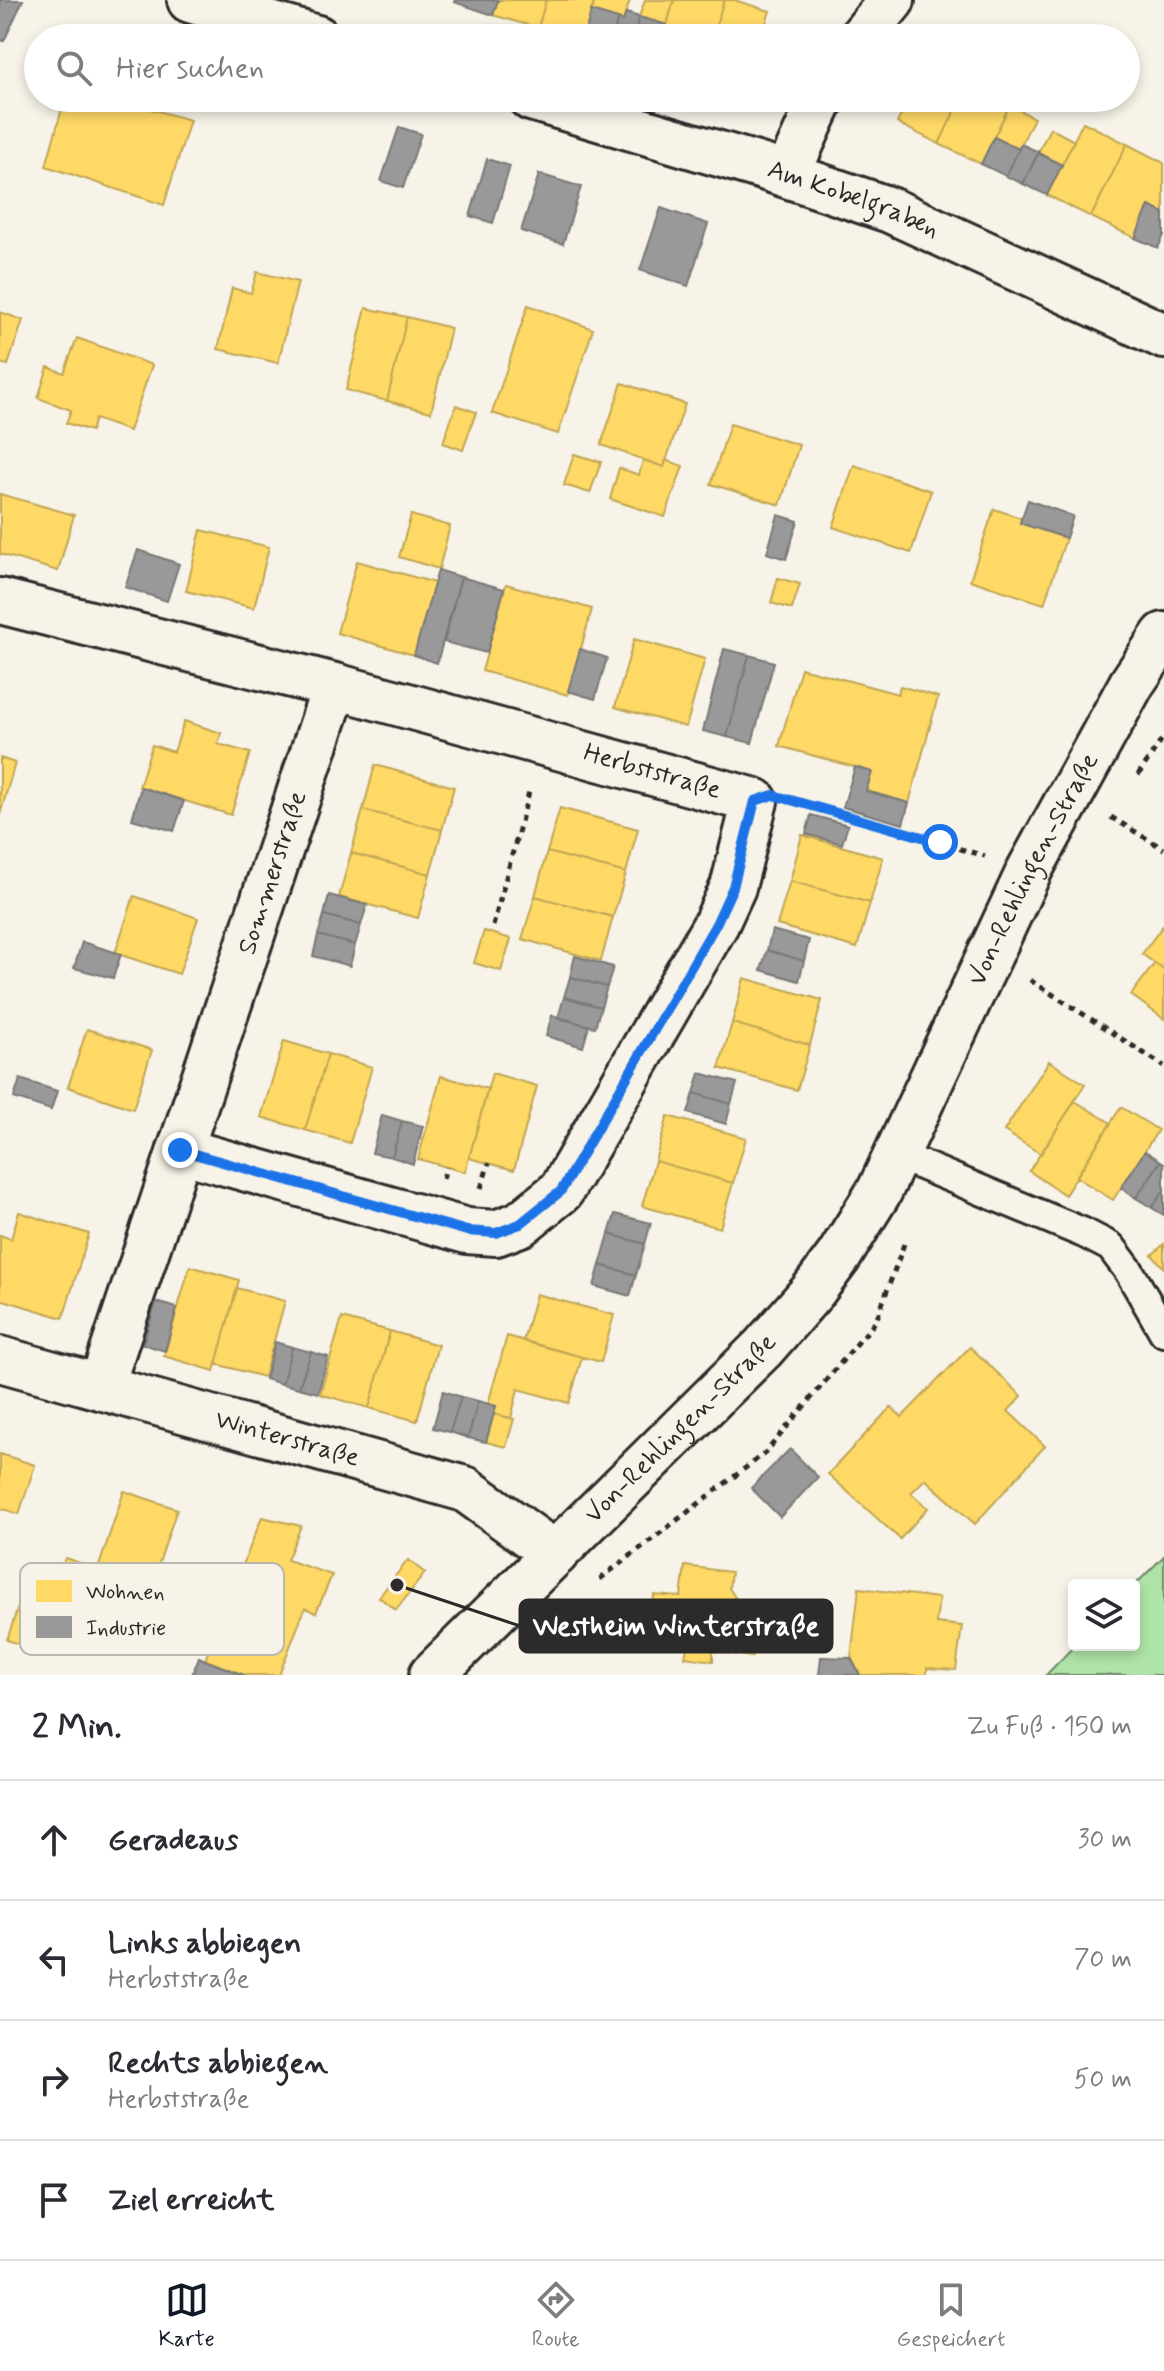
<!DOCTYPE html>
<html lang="de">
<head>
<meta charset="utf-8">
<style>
	:root { --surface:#fff; --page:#f2f2f3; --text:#2b2b33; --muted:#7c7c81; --line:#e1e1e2; --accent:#111827 }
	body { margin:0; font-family:Mynerve,sans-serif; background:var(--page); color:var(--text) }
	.controls { position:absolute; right:24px; bottom:24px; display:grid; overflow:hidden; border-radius:8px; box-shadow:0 4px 12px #0003 }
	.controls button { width:72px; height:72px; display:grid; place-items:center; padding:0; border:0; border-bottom:2px solid var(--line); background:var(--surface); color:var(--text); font:40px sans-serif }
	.stop { position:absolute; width:24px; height:24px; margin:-18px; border:6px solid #1a73e8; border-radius:50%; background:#fff }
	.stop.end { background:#1a73e8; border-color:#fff; box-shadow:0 2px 8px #0008 }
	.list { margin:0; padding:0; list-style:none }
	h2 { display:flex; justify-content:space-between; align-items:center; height:104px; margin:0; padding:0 32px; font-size:34px }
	h2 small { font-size:26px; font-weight:400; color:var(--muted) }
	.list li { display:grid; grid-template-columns:52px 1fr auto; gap:24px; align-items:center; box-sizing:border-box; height:120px; padding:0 32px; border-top:2px solid var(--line) }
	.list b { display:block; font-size:30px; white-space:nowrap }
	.list p { margin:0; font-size:26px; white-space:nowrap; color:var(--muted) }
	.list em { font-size:26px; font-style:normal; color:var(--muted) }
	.icon { flex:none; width:44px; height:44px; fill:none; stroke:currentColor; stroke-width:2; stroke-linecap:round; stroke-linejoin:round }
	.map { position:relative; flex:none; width:1164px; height:1675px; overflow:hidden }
	.search { position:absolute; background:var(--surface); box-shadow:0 4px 12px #0003; left:24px; right:24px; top:24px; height:88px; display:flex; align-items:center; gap:20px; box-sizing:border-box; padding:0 28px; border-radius:44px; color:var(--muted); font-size:30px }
	.sheet { height:584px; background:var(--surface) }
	nav { display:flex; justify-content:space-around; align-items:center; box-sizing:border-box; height:112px; border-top:2px solid var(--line); background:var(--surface); font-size:22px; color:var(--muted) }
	nav a { display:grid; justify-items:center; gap:4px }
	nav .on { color:var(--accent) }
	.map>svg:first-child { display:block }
	.green { fill:#aee4a7; stroke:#6c8869; stroke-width:2 }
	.homes { fill:#ffd966; stroke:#bfa554; stroke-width:2 }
	.industry { fill:#999; stroke:#787878; stroke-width:2 }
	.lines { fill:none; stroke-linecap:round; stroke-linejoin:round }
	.service-casing { stroke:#2b2b2b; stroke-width:34 }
	.minor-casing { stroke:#2b2b2b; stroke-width:50 }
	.tertiary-casing { stroke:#2b2b2b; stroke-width:50 }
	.path { stroke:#2b2b2b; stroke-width:5; stroke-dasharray:6 6; stroke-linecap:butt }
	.service { stroke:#f7f3e8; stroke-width:28 }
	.minor { stroke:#f7f3e8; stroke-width:44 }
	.tertiary { stroke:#f7f3e8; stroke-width:44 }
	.route { stroke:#1a73e8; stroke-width:10 }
	.labels { text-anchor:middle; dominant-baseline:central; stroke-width:8; stroke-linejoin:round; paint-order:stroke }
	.street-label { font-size:26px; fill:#2b2b2b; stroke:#f7f3e8 }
	.key { fill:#f7f3e8; stroke:#bab7af; stroke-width:2 }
	.key-label { font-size:22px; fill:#2b2b2b }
	.leader { fill:none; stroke:#2b2b2b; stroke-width:3 }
	.callout-dot { fill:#2b2b2b; stroke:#f7f3e8; stroke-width:3 }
	.callout { fill:#2b2b2b; stroke:#2b2b2b; stroke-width:3 }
	.callout-label { font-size:28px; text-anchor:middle; font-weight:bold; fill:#fff }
</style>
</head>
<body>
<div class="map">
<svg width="1164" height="1675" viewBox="0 0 1164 1675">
	<rect width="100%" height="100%" fill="#f7f3e8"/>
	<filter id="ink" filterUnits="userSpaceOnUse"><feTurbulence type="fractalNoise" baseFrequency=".0125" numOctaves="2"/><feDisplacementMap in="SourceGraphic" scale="16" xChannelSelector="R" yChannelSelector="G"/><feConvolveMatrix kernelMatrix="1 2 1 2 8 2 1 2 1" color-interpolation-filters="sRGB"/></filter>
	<g filter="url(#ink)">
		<!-- green -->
		<path class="green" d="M 1164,1556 L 1164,1675 L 1046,1675 L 1075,1645 L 1134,1645 L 1134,1586 Z"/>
		<!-- homes -->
		<path class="homes" d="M 498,0 L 546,0 L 538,28 L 493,15 Z
			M 546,0 L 595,0 L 584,38 L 569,38 L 538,28 Z
			M 595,0 L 630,0 L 623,21 L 591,11 Z
			M 645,0 L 674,0 L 667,25 L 639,17 Z
			M 674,0 L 724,0 L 712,38 L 663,38 Z
			M 724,0 L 734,0 L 770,11 L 761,38 L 712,38 Z
			M 65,98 L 124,98 L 123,101 L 190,120 L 164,205 L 46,166 Z
			M 909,98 L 961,98 L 939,144 L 897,123 Z
			M 961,98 L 1013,98 L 981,164 L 939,144 Z
			M 1010,105 L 1034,118 L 1019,149 L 994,137 Z
			M 1083,122 L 1127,144 L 1091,217 L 1047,195 Z
			M 1050,128 L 1074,141 L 1062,165 L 1038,153 Z
			M 1127,144 L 1164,163 L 1164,213 L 1149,206 L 1135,238 L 1091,217 Z
			M 257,272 L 298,282 L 278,363 L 218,349 L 232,288 L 251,293 Z
			M 528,305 L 593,329 L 558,434 L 492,413 Z
			M 366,308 L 407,317 L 387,401 L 346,390 Z
			M 0,312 L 23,320 L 8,365 L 0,363 Z
			M 407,317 L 451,328 L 431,412 L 387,401 Z
			M 77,338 L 152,365 L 129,431 L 95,419 L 91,431 L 66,423 L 71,410 L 38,398 L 48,367 L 64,373 Z
			M 622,383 L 685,404 L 664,467 L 601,445 Z
			M 456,405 L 476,412 L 463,450 L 443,443 Z
			M 730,424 L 799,445 L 780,505 L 711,484 Z
			M 574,454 L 601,462 L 590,493 L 564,485 Z
			M 643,460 L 664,467 L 666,460 L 683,466 L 665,517 L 610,499 L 619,468 L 639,475 Z
			M 854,465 L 931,491 L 911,553 L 833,527 Z
			M 0,494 L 74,515 L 58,571 L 0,554 Z
			M 994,509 L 1021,518 L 1020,523 L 1066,538 L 1044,604 L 970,580 Z
			M 411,515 L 450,526 L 439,569 L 399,557 Z
			M 201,530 L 269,547 L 254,608 L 186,591 Z
			M 357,561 L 435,583 L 414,655 L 337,633 Z
			M 778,578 L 800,584 L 792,609 L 771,603 Z
			M 506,584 L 592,609 L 568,695 L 482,671 Z
			M 634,639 L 705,659 L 686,727 L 615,707 Z
			M 801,668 L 898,694 L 900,686 L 938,697 L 909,803 L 866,791 L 872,772 L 779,746 Z
			M 184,721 L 221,733 L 218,744 L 250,753 L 231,815 L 139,787 L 152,745 L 174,752 Z
			M 0,758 L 15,763 L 0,815 Z
			M 375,765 L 454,787 L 442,830 L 363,810 Z
			M 560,808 L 638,829 L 626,873 L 547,852 Z
			M 363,810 L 442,830 L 430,874 L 351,853 Z
			M 802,835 L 883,858 L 870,903 L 790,881 Z
			M 547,852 L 626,873 L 613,917 L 535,896 Z
			M 351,853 L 430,874 L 418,918 L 339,897 Z
			M 790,881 L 870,903 L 857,948 L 777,925 Z
			M 134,896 L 198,918 L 179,974 L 115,953 Z
			M 535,896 L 613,917 L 601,961 L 522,939 Z
			M 1164,924 L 1164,970 L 1142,954 Z
			M 484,931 L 511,939 L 501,971 L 474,963 Z
			M 1155,963 L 1164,970 L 1164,1019 L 1131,995 Z
			M 744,978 L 822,1000 L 810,1045 L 732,1023 Z
			M 732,1023 L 810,1045 L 797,1090 L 719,1068 Z
			M 87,1029 L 152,1050 L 133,1109 L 68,1087 Z
			M 284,1041 L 328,1054 L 305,1130 L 261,1117 Z
			M 328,1054 L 372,1067 L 350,1143 L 305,1130 Z
			M 1049,1061 L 1085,1084 L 1041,1154 L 1004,1131 Z
			M 492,1073 L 537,1086 L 514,1170 L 469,1158 Z
			M 441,1076 L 488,1089 L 465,1172 L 418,1159 Z
			M 1075,1101 L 1111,1123 L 1065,1195 L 1029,1171 Z
			M 1121,1107 L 1158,1130 L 1113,1200 L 1076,1177 Z
			M 668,1116 L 746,1138 L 733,1183 L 655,1161 Z
			M 655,1161 L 733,1183 L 720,1228 L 642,1206 Z
			M 19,1212 L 89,1234 L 63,1318 L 0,1299 L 0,1235 L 11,1239 Z
			M 1164,1244 L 1164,1268 L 1152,1255 Z
			M 190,1266 L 239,1280 L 214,1371 L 164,1356 Z
			M 237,1288 L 285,1301 L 264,1377 L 216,1364 Z
			M 536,1294 L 614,1315 L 601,1362 L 523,1341 Z
			M 342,1318 L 390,1331 L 369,1408 L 320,1394 Z
			M 390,1331 L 438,1345 L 417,1421 L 369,1408 Z
			M 507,1336 L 582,1357 L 569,1403 L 518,1389 L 511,1418 L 493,1414 L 496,1406 L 488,1404 Z
			M 970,1347 L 1022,1396 L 1008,1411 L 1045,1446 L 975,1524 L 925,1479 L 911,1493 L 928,1508 L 900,1539 L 828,1474 L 891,1407 L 902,1417 Z
			M 493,1414 L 514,1419 L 506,1447 L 486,1442 Z
			M 0,1454 L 35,1465 L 19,1514 L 0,1508 Z
			M 124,1491 L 177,1509 L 152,1584 L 99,1566 Z
			M 262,1517 L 301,1526 L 287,1560 L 332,1575 L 316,1613 L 305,1608 L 279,1675 L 244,1675 L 205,1660 Z
			M 65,1558 L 98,1569 L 80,1622 L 47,1612 Z
			M 408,1560 L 425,1573 L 396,1610 L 379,1597 Z
			M 685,1566 L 731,1572 L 729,1588 L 742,1608 L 758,1609 L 752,1657 L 713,1651 L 713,1661 L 685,1657 L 687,1648 L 648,1640 L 654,1595 L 681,1597 Z
			M 859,1588 L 939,1598 L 936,1623 L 962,1626 L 956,1670 L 927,1668 L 927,1675 L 860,1675 L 851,1658 Z
			M 23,1592 L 48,1600 L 31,1648 L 7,1640 Z"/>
		<!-- industry -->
		<path class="industry" d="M 0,0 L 23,0 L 4,41 L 0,40 Z
			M 455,0 L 498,0 L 493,15 L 454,2 Z
			M 591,11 L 618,19 L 612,38 L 584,38 Z
			M 626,13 L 639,17 L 633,38 L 612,38 L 618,19 L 623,21 Z
			M 639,17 L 667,25 L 663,38 L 633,38 Z
			M 399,127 L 421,134 L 403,188 L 381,181 Z
			M 994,137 L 1019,149 L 1006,176 L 981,164 Z
			M 1021,144 L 1039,152 L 1023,184 L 1006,176 Z
			M 1038,153 L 1062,165 L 1047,195 L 1023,184 Z
			M 487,159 L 510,166 L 493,223 L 470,216 Z
			M 539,174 L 581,187 L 563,244 L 521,231 Z
			M 1149,206 L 1164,213 L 1164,235 L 1158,248 L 1135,238 Z
			M 661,208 L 708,224 L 688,286 L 640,270 Z
			M 1028,500 L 1073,516 L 1066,538 L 1020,523 Z
			M 778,515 L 798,521 L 786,559 L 767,553 Z
			M 138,550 L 179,564 L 167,601 L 125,587 Z
			M 438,570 L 461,577 L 437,663 L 414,655 Z
			M 461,577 L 504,589 L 487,653 L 444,642 Z
			M 580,649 L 607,658 L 595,699 L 568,691 Z
			M 724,649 L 749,655 L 727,737 L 703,731 Z
			M 749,655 L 774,662 L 752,743 L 727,737 Z
			M 855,767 L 872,772 L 866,791 L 909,803 L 903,824 L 843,807 Z
			M 141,787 L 184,801 L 174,831 L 132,819 Z
			M 811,815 L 848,825 L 842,844 L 806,834 Z
			M 329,895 L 367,905 L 361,925 L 324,915 Z
			M 324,915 L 361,925 L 355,945 L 318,935 Z
			M 772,930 L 809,940 L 804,961 L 767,950 Z
			M 318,935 L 355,945 L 350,966 L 313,956 Z
			M 82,942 L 121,954 L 113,978 L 74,968 Z
			M 767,950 L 804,961 L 799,981 L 761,970 Z
			M 575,956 L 613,967 L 607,987 L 570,977 Z
			M 570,977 L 607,987 L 601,1007 L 564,997 Z
			M 564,997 L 601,1007 L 595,1027 L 558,1018 Z
			M 552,1015 L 589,1026 L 583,1047 L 546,1036 Z
			M 700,1073 L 737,1083 L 731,1104 L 694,1093 Z
			M 20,1079 L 57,1091 L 51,1110 L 14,1098 Z
			M 694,1093 L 731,1104 L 726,1124 L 688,1113 Z
			M 382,1115 L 402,1121 L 392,1157 L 372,1153 Z
			M 402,1121 L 423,1126 L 413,1164 L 392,1157 Z
			M 1145,1151 L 1161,1161 L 1136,1198 L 1121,1188 Z
			M 1161,1161 L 1164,1163 L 1164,1190 L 1152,1208 L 1136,1198 Z
			M 1164,1190 L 1164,1215 L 1152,1208 Z
			M 615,1214 L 651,1223 L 645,1244 L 609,1234 Z
			M 609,1234 L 645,1244 L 636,1275 L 600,1265 Z
			M 600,1265 L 636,1275 L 630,1296 L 594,1286 Z
			M 156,1302 L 177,1308 L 165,1351 L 143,1344 Z
			M 275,1342 L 292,1347 L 282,1384 L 265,1379 Z
			M 292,1347 L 311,1352 L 299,1388 L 282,1384 Z
			M 311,1352 L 328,1357 L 318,1393 L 299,1388 Z
			M 443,1391 L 461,1397 L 450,1432 L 433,1428 Z
			M 461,1397 L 478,1401 L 468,1438 L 450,1432 Z
			M 478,1401 L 496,1406 L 486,1442 L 468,1438 Z
			M 790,1449 L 818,1477 L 780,1517 L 751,1488 Z
			M 199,1657 L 205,1660 L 244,1675 L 192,1675 Z
			M 821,1657 L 851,1658 L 860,1675 L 819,1675 Z"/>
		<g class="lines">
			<defs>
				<path id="service" d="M 897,1155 L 1084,1233 L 1111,1247 L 1129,1271 L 1164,1332"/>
				<g id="minor">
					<path d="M 190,0 L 317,38"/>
					<path d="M 861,38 L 892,0"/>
					<path id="s1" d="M 531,98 L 763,167 L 890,210 L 1164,336"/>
					<path d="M 787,175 L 822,98"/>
					<path d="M 0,601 L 335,686 L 101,1387"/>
					<path d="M 180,1150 L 467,1231 L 496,1233 L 520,1224 L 561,1191 L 716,924 L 733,887 L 755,801 L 335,686"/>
					<path id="s2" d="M 0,1359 L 465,1489 L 555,1554"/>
				</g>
				<g id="tertiary">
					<path id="s3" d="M 432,1675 L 763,1348 L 813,1291 L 839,1256 L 880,1190 L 1030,869 L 1132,683 L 1164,635"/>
				</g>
			</defs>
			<!-- service casing -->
			<use href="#service" class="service-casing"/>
			<!-- minor casing -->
			<use href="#minor" class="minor-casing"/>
			<!-- tertiary casing -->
			<use href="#tertiary" class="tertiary-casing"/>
			<!-- path -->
			<path class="path" d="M 1138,775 L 1164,736
				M 798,802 L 985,856
				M 1111,817 L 1164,849
				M 493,926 L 530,788
				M 1030,980 L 1164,1066
				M 443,1179 L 446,1167
				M 481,1188 L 489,1163
				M 600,1579 L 765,1453 L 876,1321 L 904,1244"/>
			<!-- service -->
			<use href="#service" class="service"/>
			<!-- minor -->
			<use href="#minor" class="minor"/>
			<!-- tertiary -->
			<use href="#tertiary" class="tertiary"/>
		</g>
	</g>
	<g class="lines" filter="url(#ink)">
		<!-- route -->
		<path class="route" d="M 180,1150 L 467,1231 L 496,1233 L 520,1224 L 561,1191 L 716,924 L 733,887 L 755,801 L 773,795 L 940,842"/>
	</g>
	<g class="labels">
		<!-- street labels -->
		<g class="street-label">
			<text stroke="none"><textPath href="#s1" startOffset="338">Am Kobelgraben</textPath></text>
			<text transform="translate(652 772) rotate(16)">Herbststraße</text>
			<text stroke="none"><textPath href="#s3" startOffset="1018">Von-Rehlingen-Straße</textPath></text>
			<text transform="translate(273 873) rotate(-72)">Sommerstraße</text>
			<text stroke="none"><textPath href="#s3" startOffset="350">Von-Rehlingen-Straße</textPath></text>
			<text stroke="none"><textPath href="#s2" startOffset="298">Winterstraße</textPath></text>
		</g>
	</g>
	<!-- legend -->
	<rect x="20" y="1563" width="264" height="92" rx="12" class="key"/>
	<rect x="36" y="1580" width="36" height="22" fill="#ffd966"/>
	<rect x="36" y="1616" width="36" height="22" fill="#999"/>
	<g class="key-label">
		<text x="86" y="1599">Wohnen</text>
		<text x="86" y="1635">Industrie</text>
	</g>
	<!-- callouts -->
	<path class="leader" d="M397 1585L520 1626"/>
	<circle class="callout-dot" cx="397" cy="1585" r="8"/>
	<rect class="callout" x="520" y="1600" width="312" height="52" rx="8"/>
	<g class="callout-label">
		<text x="676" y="1635">Westheim Winterstraße</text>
	</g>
</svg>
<div class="controls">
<button><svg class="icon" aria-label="layers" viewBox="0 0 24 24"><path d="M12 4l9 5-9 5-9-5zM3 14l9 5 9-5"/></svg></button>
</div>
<div class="stop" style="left:940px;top:842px"></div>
<div class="stop end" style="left:180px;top:1150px"></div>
<div class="search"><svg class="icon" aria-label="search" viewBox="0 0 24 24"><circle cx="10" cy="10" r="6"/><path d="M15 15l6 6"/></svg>Hier suchen</div>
</div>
<section class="sheet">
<h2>2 Min.<small>Zu Fuß · 150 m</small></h2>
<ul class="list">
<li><svg class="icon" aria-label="ahead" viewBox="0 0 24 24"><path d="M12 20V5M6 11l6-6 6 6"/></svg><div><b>Geradeaus</b></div><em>30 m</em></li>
<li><svg class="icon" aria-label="left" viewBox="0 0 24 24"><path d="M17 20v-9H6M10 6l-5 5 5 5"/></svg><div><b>Links abbiegen</b><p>Herbststraße</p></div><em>70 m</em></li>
<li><svg class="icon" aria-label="right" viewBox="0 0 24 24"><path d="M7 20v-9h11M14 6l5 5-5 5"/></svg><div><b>Rechts abbiegen</b><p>Herbststraße</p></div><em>50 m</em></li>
<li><svg class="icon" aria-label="arrive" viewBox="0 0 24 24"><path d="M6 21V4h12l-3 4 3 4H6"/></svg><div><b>Ziel erreicht</b></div></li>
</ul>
</section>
<nav>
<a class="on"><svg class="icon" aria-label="map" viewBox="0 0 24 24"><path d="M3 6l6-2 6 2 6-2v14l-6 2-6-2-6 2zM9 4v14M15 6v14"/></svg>Karte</a>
<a><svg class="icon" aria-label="directions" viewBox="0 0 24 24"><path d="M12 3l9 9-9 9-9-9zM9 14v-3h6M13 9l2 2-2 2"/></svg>Route</a>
<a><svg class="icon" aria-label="saved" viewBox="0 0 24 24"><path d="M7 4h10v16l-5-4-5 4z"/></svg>Gespeichert</a>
</nav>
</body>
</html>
